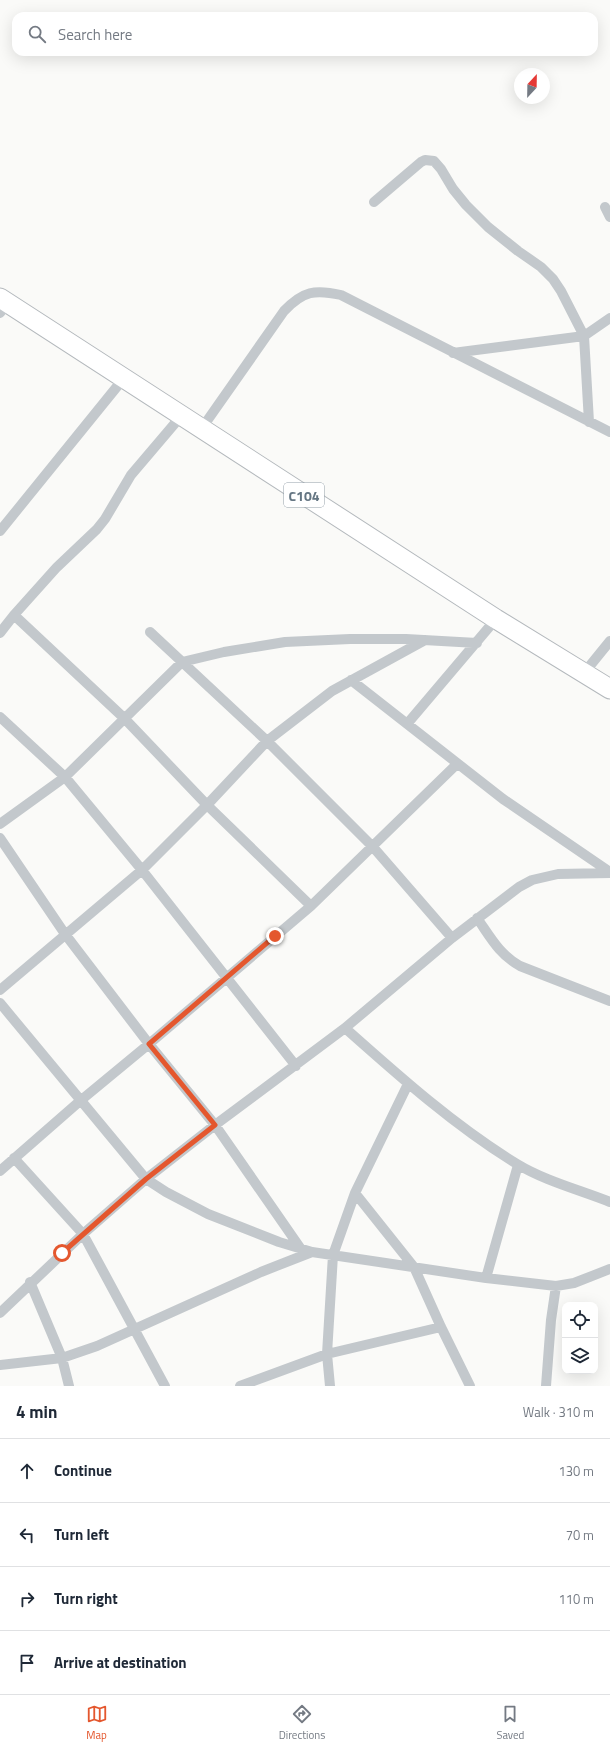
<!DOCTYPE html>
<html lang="en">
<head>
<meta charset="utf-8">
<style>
	:root { --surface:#fff; --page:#f2f2f3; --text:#1f2937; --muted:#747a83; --line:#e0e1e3; --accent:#e4572e }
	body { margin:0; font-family:"Titillium Web",sans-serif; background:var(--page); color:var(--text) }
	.controls { position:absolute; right:12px; bottom:12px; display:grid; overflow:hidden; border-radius:8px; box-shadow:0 4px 16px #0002 }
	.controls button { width:36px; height:36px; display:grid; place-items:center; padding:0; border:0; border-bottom:1px solid var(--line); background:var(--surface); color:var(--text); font:20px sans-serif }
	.compass { position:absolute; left:514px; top:68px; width:36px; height:36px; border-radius:50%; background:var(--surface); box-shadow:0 4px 16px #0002; rotate:22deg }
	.stop { position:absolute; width:12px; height:12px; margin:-9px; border:3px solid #e4572e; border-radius:50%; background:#fff }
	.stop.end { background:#e4572e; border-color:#fff; box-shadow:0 1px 4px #0008 }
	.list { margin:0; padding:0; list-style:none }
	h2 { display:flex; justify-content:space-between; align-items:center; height:52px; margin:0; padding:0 16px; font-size:17px }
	h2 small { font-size:13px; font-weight:400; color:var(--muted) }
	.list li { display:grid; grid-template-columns:26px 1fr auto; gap:12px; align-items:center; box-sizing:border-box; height:64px; padding:0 16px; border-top:1px solid var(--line) }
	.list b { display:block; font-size:15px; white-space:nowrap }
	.list em { font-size:13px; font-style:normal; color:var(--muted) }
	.icon { flex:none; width:22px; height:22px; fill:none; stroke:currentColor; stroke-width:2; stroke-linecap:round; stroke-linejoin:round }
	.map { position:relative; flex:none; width:610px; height:1386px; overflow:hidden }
	.search { position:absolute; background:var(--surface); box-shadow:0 4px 16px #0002; left:12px; right:12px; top:12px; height:44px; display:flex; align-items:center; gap:10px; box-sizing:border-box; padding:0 14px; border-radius:12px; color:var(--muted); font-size:15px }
	.sheet { height:308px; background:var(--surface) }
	nav { display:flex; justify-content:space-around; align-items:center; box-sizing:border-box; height:56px; border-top:1px solid var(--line); background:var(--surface); font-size:11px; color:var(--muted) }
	nav a { display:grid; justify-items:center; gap:2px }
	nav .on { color:var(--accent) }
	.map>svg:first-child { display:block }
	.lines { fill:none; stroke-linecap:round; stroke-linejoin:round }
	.highway-casing { stroke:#b4b9bd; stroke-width:21 }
	.street { stroke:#c3c8cc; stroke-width:10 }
	.highway { stroke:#fff; stroke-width:19 }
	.route { stroke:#e4572e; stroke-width:5 }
	.labels { text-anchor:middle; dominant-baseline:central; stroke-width:4; stroke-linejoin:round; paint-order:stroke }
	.shield { fill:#fff; stroke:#939fa8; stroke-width:1 }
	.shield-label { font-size:14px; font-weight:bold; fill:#657683 }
</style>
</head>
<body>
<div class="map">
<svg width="610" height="1386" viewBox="0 0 610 1386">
	<rect width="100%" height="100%" fill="#fafaf8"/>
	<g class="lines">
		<defs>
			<path id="highway" d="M 0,298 L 496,619 L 610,689"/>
		</defs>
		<!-- highway casing -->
		<use href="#highway" class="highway-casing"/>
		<!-- street -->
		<path class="street" d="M 374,202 L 421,162 L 425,160 L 434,161 L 441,169 L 453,189 L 466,205 L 488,227 L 518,251 L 541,267 L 553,279 L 561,291 L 584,336 L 589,422
			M 605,207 L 610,217
			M 0,313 L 8,303
			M 453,353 L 584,336 L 610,318
			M 202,428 L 284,311 C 303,291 315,289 341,295 L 610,432
			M 0,531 L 124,378
			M 14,615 L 124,718 L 207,805 L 311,906
			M 150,632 L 267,741 L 373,847 L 452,938
			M 0,633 L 14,615 L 57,567 L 97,529 L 105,519 L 131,475 L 182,415
			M 584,673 L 610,641
			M 351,680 L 503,799 L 610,872
			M 0,717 L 65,777 L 142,870 L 296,1066
			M 407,724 L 496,619
			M 0,824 L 65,777 L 182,662 L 224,652 L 285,642 L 350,639 L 406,639 L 477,643
			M 0,838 L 65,934 L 149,1044 L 215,1125 L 301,1249
			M 477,918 C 491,938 499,954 520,966 L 610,1001
			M 0,990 L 142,870 L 207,805 L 267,741 L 332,691 L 425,640
			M 0,1003 L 146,1179 L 166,1192 L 208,1214 L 279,1242 L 312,1252 L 486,1278 L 556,1286 L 574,1283 L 610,1269
			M 345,1028 C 400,1077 455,1126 517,1164 C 545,1181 580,1190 610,1202
			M 408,1084 L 355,1193 L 414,1267 L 441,1327 L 470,1386
			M 14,1158 L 83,1234 L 165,1386
			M 0,1171 L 80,1101 L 149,1044 L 311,906 L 457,764
			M 486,1278 L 518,1165
			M 30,1282 L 62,1358 L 69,1386
			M 0,1313 L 83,1234 L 146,1179 L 215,1125 L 345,1028 L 452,938 L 519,887 L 532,880 L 558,874 L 610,873
			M 0,1365 L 62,1358 L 97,1346 L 261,1272 L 312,1252
			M 240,1386 L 327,1354 L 441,1327
			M 330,1386 L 327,1354 L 333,1255 L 355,1193
			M 546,1386 L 551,1320 L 556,1286"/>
		<!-- highway -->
		<use href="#highway" class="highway"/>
	</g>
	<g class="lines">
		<!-- route -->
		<path class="route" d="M 62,1253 L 146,1179 L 215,1125 L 149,1044 L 275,936"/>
	</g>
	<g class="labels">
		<!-- shield labels -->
		<rect class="shield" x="284" y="483" width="40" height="24" rx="3"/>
		<g class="shield-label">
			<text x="304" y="495">C104</text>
		</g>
	</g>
</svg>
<div class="controls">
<button><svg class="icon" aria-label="locate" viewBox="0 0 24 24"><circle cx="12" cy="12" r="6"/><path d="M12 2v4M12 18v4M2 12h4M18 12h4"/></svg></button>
<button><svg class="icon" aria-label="layers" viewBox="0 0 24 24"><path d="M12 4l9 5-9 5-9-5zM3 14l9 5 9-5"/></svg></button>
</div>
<svg class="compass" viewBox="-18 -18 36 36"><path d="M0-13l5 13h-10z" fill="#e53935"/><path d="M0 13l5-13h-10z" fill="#747a83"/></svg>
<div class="stop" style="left:62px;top:1253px"></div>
<div class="stop end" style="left:275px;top:936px"></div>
<div class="search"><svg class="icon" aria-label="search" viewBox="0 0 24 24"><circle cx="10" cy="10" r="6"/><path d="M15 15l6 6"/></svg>Search here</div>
</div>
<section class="sheet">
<h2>4 min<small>Walk · 310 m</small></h2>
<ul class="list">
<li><svg class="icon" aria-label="ahead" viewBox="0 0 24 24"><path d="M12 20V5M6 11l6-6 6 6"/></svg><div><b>Continue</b></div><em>130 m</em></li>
<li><svg class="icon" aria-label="left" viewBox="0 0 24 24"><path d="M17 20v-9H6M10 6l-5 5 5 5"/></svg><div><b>Turn left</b></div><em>70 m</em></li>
<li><svg class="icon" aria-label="right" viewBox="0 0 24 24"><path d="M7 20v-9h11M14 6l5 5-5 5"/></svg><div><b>Turn right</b></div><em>110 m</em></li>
<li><svg class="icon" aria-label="arrive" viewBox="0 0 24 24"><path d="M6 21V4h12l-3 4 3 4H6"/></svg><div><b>Arrive at destination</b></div></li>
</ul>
</section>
<nav>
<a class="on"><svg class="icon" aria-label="map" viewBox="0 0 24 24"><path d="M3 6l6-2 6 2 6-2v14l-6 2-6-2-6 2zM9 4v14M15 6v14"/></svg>Map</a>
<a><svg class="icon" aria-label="directions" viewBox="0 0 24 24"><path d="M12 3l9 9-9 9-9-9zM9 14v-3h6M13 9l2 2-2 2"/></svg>Directions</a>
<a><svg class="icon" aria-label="saved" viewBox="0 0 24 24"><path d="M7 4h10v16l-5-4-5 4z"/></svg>Saved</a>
</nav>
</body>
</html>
